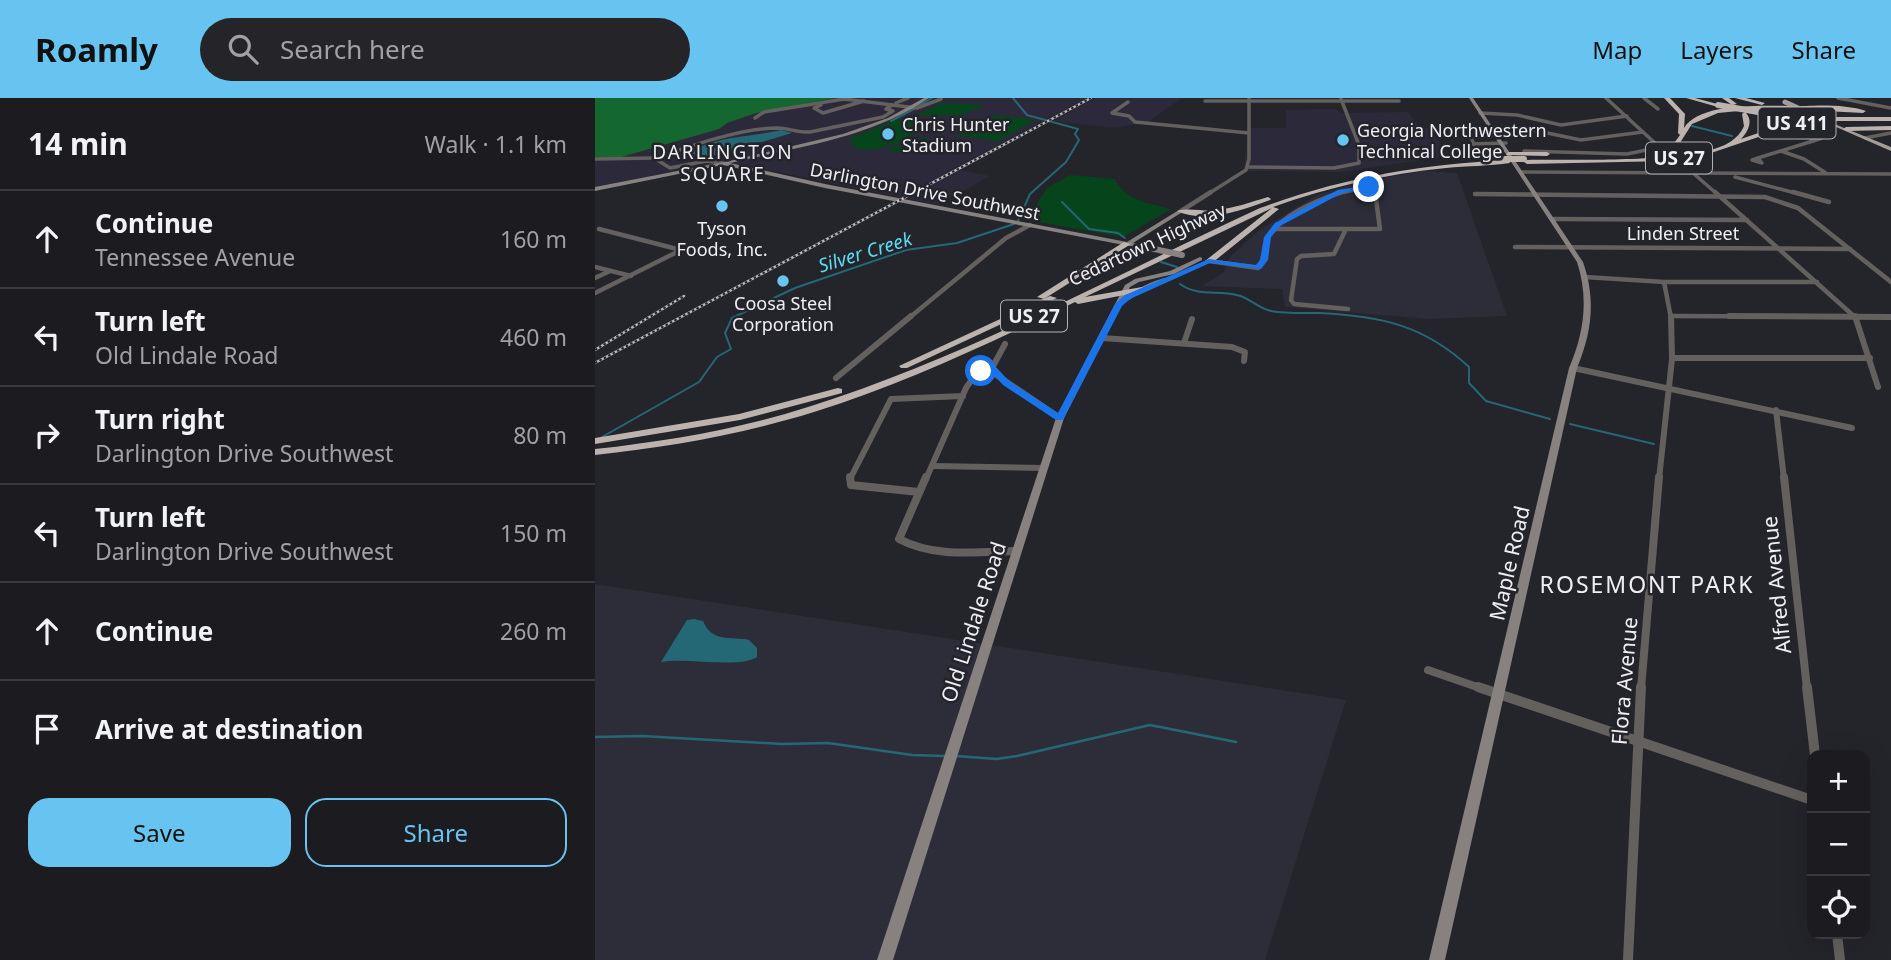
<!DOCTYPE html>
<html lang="en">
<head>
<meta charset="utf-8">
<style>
	body { margin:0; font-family:"Noto Sans",sans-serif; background:#242429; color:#f1f3f6 }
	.controls { position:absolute; right:21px; bottom:21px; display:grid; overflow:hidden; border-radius:14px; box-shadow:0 7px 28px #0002 }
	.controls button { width:63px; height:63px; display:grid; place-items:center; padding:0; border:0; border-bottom:2px solid #39393e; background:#1b1b20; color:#f1f3f6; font:35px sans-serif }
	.stop { position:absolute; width:21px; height:21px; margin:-16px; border:5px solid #1a73e8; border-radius:50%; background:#fff }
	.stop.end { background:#1a73e8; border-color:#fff; box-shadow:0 2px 7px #0008 }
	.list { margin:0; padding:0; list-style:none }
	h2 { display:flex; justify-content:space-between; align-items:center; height:91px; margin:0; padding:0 28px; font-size:30px }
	h2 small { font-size:23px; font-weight:400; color:#a0a1a5 }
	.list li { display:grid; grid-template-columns:46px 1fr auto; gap:21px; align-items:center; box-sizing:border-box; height:98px; padding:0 28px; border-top:2px solid #39393e }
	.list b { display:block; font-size:26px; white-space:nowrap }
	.list p { margin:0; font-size:23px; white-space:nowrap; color:#a0a1a5 }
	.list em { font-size:23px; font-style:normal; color:#a0a1a5 }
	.actions { display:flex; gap:14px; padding:21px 28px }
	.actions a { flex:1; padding:16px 0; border:2px solid #67c4f0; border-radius:21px; text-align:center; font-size:24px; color:#67c4f0 }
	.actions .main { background:#67c4f0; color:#111 }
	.icon { flex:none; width:38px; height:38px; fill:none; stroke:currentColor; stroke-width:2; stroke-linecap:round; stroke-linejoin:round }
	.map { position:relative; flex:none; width:1296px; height:862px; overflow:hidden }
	header { display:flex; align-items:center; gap:42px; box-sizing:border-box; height:98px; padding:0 35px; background:#67c4f0; color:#111 }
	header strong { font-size:33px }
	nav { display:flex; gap:38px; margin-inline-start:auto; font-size:24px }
	.search { width:490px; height:63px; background:#242429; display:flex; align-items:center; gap:18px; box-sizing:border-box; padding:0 24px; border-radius:38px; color:#a0a1a5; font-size:26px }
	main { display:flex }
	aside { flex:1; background:#1b1b20 }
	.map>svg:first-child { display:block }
</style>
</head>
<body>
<header>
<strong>Roamly</strong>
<div class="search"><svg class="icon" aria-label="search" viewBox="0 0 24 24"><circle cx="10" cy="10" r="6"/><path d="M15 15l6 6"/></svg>Search here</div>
<nav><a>Map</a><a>Layers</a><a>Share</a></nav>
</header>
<main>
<aside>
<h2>14 min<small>Walk · 1.1 km</small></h2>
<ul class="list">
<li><svg class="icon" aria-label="ahead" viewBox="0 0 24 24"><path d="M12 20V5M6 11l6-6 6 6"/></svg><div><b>Continue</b><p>Tennessee Avenue</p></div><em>160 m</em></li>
<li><svg class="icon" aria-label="left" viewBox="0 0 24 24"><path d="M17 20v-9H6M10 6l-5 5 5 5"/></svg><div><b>Turn left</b><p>Old Lindale Road</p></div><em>460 m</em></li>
<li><svg class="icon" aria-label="right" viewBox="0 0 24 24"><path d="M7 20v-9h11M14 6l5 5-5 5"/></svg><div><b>Turn right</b><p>Darlington Drive Southwest</p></div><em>80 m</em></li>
<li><svg class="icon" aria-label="left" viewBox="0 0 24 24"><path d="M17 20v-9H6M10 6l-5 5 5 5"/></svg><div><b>Turn left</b><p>Darlington Drive Southwest</p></div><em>150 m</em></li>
<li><svg class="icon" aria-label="ahead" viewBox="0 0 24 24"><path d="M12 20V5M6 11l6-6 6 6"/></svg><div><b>Continue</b></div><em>260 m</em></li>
<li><svg class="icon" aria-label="arrive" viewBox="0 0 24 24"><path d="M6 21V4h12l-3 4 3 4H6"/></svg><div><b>Arrive at destination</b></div></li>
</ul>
<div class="actions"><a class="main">Save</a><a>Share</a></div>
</aside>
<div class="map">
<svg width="1296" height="862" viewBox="0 0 1296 862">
	<rect width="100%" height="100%" fill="#24242b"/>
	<g fill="#2d2d3a">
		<path d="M828,73l34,2 50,143 -79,3 -143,-12 -3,-18 -80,-3 22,-14 6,-15 28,-26 59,-36 43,-13z"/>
		<path d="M0,486l751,116 -81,260h-670z"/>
	</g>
	<g fill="#2c2a3a">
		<path d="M7,0h485l-135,71 38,7 -52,29 -209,-43 -134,25v-86z"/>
		<path d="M500,0h87l-34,24 -33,6 -62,-7z"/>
		<path d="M740,11l7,4 66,-1 11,15 13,2 16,27 -106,16 -98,-1 4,-43h38v-18z"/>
	</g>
	<g fill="#06441c">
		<path d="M346,5l41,2 2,1 -23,9 -46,1z"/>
		<path d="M400,17l41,5 -38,21 -43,-6z"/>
		<path d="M300,22h26l8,4 -20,14h20l-3,6h-12l3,1 -4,6 -24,1 4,-6h9l2,-5c-17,5 -37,14 -54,4l1,-7z"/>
		<path d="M475,77l45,4c10,22 35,24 56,30l-48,28 -96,-17 20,-32z"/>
	</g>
	<path fill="#156730" d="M0,0h240l-79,15 -29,10 -8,6 -98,28h-26z"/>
	<g fill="#256875">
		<path d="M186,32l11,3 -30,9 -23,2 1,2c-19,7 -32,14 -49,7 16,-16 67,-17 90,-23z"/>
		<path d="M99,521l9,2c9,22 27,15 46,19l8,8v9c-20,12 -69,0 -96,5l26,-42z"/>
	</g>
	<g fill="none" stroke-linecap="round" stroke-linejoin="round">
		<g stroke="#256875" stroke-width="2">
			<path d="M418,0l14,17 51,14 -3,5 4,6 -13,22 -36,32 -12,27"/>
			<path d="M323,8l14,-8"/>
			<path d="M296,23l23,-12"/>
			<path d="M1097,28l40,10"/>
			<path d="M467,104l27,27 29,4 7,5"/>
			<path d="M538,152l7,4"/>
			<path d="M566,164l16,5"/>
			<path d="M585,186c18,13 37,6 57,11 13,3 22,14 34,16 16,3 33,2 49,2 60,3 104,12 149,54v16l17,18 64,18"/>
			<path d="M975,326l84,20"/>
			<path d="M7,339l97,-55 18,-25 14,-8 -6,-16 7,-15 63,-30 111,-38 51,-7 57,-19"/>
		</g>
		<g stroke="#256875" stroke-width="2.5">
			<path d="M0,639l47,-1 140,8 46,-1 84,12 32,1"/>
			<path d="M361,658l41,3 20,-3 133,-31 86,17"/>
		</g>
		<g stroke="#64605e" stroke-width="3.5">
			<path d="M1049,0l14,11"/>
			<path d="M1243,0l53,10"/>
			<path d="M610,3h194"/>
			<path d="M533,4l-16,11 17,3 6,6 114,11"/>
			<path d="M301,5l12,-5"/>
			<path d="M226,7l-7,3 9,5 41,-12"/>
			<path d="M885,15l37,2 44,10 66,-9"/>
			<path d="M160,20l9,-6 80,-13 73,9 24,-9"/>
			<path d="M895,29l38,2 53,11 62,-8"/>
			<path d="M1213,38l14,2 -9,3z"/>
			<path d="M1270,40l26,-5"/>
			<path d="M877,46l34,-1"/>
			<path d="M929,53l103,3 29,-6v-4l-50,-46"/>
			<path d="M1186,53l23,8 22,14"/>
			<path d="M883,54l-8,-16 26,-1"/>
			<path d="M1163,60l55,-17"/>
			<path d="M1163,60l4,5 -10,-3z"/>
			<path d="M0,61l59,-1"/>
			<path d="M128,65l-17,-2 -36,7 -16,-10c39,-12 82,-29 123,-30 12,0 21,5 33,4l73,-15 10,-6 -7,-2 6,-4"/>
			<path d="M652,69l87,1 25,-5v-18l-18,-46"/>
			<path d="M926,74l370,2"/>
			<path d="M1098,75l24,21"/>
			<path d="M1140,79l64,17"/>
			<path d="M613,96l38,-24 3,-11v-61"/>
			<path d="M741,96l28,-6 10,1 1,5"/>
			<path d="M880,96h13"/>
		</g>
		<g stroke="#64605e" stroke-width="4.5">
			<path d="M1120,94l141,126"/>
			<path d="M1198,94l36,10"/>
			<path d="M880,96l290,3 33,11 93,74"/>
			<path d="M586,113l30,-19"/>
			<path d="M959,121l193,1"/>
			<path d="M680,131h105l-5,-37"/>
			<path d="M750,133l-11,23 -33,2 -4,3 -6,41 3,4 54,5"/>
			<path d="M920,149l335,2"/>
			<path d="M614,163l49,7c8,-10 5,-21 11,-32 14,-22 49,-36 73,-44"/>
			<path d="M0,169l36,9"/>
			<path d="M990,179l79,5h153"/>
			<path d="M0,180l15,-7"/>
			<path d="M1069,184l7,36"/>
			<path d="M0,195l86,-43 -82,-21"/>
			<path d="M1077,218l219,1"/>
			<path d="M314,220l97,-80 24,-13"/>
		</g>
		<g stroke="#64605e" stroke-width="6">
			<path d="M1134,218l162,1"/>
			<path d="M1260,218l23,71"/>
			<path d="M507,240l130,9 13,5 -1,9"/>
			<path d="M589,245l8,-24"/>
			<path d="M410,246l-13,24 3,6 65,44"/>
			<path d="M1079,260h196"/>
			<path d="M978,270l279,60"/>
			<path d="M241,280l75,-62"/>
			<path d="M1181,312l8,69"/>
			<path d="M338,368l110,2"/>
			<path d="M255,381l41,-80 72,-3"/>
			<path d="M331,381l40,-91 9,-13 17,-7"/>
			<path d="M1064,381l13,-120 -1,-43"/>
		</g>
		<g stroke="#64605e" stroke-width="8">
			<path d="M255,379l1,8 68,7"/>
			<path d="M331,379l-27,62c35,19 79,13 117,12"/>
			<path d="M1189,379l23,212"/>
			<path d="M833,572l55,19"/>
			<path d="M1046,591l18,-212"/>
		</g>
		<g stroke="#64605e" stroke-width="10">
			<path d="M883,589l334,113"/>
			<path d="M1212,589l8,68"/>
			<path d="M1242,836l3,26"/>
			<path d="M1033,862l13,-273"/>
		</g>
		<g fill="#87827f" fill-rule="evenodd">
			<path d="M329,0h5c-58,40 -132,49 -199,65l95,21 302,58 52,-32 5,1 -51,32 14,3v2l-2,1 -320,-61 -102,-23 -128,26v-4l134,-26 114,-27 45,-16z"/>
			<path d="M874,0h4l110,164c13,37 9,70 -6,106l-132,592h-16l140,-592c15,-35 20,-69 8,-106z"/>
			<path d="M605,159l2,1v2l-28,14 -35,8 -9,5 -5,10c11,-7 36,-22 49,-19l-30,12 -24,16 -56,112 -171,542h-16l179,-542 69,-133 10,-6 35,-8z"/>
		</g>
		<path fill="#a39c97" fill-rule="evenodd" d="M1232,23l64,26v4l-64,-28z"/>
		<g fill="#bcb3ae" fill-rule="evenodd">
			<path d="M1069,0h6l15,16 -1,14c18,-29 92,-21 122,-22 17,-1 43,-1 60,5l-3,2 -93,-5 -52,5 -26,11 -16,25 -21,8 -2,-3 19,-8 8,-11 -2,-2 1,-19z"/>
			<path d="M1091,0h9l26,7 -3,2z"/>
			<path d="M1127,0h7l8,6 -5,1z"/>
			<path d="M1140,0h11l19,5 -3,2z"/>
			<path d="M1150,14c9,8 3,20 -4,27l49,-17 40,-5h61v4h-61l-39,5 -80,27 -43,8 -141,3 -3,-2 3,-2c44,-1 171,4 203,-18 6,-4 11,-9 14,-16l-2,-12z"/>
			<path d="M1296,28v4l-45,1 -3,-2 3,-2z"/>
			<path d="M913,54h39l3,2 -3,2 -41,-1z"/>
			<path d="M913,62l2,3c-21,3 -43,3 -64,5 -60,6 -117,19 -173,39l6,2 -67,54 -7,-2 67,-53 -187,89 57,-10 4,2 -1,2 -67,13 -3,-2c-85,41 -171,82 -261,110 -71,22 -145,35 -219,43v-6c72,-8 144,-20 213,-42 157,-49 303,-130 452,-199 81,-30 162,-44 248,-48z"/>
			<path d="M673,99l3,2 -1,1c-27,10 -65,24 -93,11 11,-4 28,1 40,-1 18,-2 34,-8 51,-13z"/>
			<path d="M529,144l7,2 -87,55 -7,-2z"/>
			<path d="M455,198l7,2 -150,70h-6l-2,-2z"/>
			<path d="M243,290l4,1v4l-102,27 -145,24v-6l144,-24z"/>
		</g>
		<g stroke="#b9b9be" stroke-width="2.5">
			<g id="rail">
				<path d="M0,252l89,-54"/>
				<path d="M0,265l496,-265"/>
			</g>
		</g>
		<use href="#rail" stroke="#24242b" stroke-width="2" stroke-dasharray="2.5" stroke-linecap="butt"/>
		<path stroke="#87827f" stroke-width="6" d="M550,149l37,8"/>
		<path stroke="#a39c97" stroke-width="5" d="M1190,4l44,20"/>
		<g stroke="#bcb3ae" stroke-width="6">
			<path d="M1123,7l40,7"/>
			<path d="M910,61h19"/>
		</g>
	</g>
	<path fill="#1a73e8" d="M774,87l2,3 -29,5 -62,33 -9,11 -3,23 -7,9 -51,-6 -80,36 -8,7 -59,114h-7l-53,-35 -13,-14 -9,2 -4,-2 18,-5 14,15 49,32 57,-109 10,-9 84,-36 47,6 4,-5 4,-23 11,-14 63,-33z"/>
	<g fill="#67c4f0" stroke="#24242b" stroke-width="2.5">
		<circle cx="293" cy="36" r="7"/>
		<circle cx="748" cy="42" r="7"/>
		<circle cx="127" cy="108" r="7"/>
		<circle cx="188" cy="183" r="7"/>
	</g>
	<g text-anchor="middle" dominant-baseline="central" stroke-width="5" stroke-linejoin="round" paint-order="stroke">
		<g font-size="18" fill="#efeff3" stroke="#24242b" text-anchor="start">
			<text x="307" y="26">Chris Hunter<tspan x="307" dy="21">Stadium</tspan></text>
			<text x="762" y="32">Georgia Northwestern<tspan x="762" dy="21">Technical College</tspan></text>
			<text x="127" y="130" text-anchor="middle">Tyson<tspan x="127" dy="21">Foods, Inc.</tspan></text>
			<text x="188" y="205" text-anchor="middle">Coosa Steel<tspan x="188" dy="21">Corporation</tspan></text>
		</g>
		<g font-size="18" fill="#efeff3" stroke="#24242b">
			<text transform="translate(330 93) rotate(11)">Darlington Drive Southwest</text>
			<text x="1088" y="135">Linden Street</text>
			<text transform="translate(552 146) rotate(-25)">Cedartown Highway</text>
		</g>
		<g fill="#24242b" stroke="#b2b2b7" stroke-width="2">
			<rect x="1163.5" y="9.5" width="77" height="31" rx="5"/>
			<rect x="1051" y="44.5" width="66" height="31" rx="5"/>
			<rect x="406" y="202.5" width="66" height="31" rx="5"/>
		</g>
		<g font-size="19" font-weight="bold" fill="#efeff3">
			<text x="1202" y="25">US 411</text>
			<text x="1084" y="60">US 27</text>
			<text x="439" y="218">US 27</text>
		</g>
		<g font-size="19" letter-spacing="2" fill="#efeff3" stroke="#24242b">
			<text x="128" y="54">DARLINGTON<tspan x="128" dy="22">SQUARE</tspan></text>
		</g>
		<g font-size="19" font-style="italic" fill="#5cdbf5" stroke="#24242b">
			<text transform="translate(270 154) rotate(-17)">Silver Creek</text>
		</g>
		<g font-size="21" fill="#efeff3" stroke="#24242b">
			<text transform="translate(914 465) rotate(-77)">Maple Road</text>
			<text transform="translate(1181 487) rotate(-96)">Alfred Avenue</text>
			<text transform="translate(378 524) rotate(-72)">Old Lindale Road</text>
			<text transform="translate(1029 583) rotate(-85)">Flora Avenue</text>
		</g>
		<g font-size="23" letter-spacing="2" fill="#efeff3" stroke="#24242b">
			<text x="1052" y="486">ROSEMONT PARK</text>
		</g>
	</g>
</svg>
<div class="controls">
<button>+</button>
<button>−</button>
<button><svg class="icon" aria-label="locate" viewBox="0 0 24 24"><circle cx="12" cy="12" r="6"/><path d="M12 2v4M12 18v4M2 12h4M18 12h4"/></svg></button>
</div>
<div class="stop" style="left:386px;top:273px"></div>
<div class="stop end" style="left:774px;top:89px"></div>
</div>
</main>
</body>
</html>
